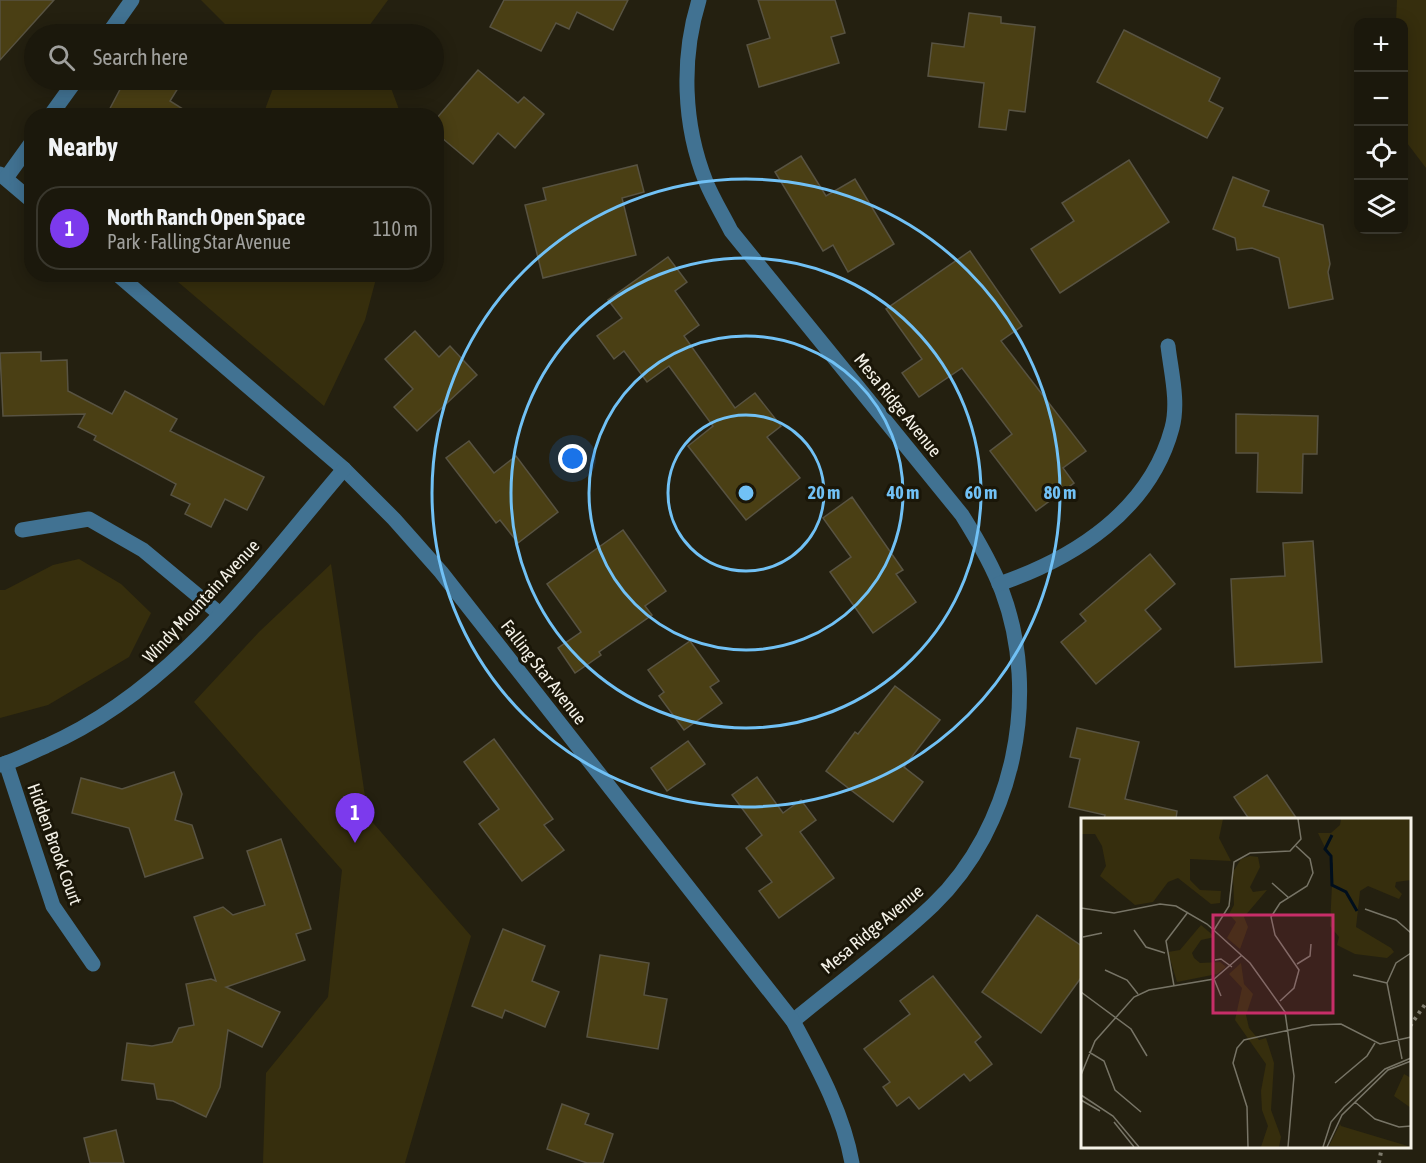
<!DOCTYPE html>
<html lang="en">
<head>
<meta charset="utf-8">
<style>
	body { margin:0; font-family:"Asap Condensed",sans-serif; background:#242115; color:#f1f3f6 }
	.controls { position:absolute; right:18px; top:18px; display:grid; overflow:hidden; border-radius:12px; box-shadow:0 3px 15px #0003 }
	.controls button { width:54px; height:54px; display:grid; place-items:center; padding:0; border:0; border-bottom:2px solid #39372d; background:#1b180c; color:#f1f3f6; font:30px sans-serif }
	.you { position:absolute; left:573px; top:459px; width:21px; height:21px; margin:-15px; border:4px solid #fff; border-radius:50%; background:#1a73e8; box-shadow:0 0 0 9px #1a73e833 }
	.badge { display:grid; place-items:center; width:39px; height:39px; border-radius:50%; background:#7c3aed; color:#fff; font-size:20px; font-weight:700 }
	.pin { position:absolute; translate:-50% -50px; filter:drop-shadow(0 2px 3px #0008) }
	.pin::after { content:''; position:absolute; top:32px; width:21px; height:18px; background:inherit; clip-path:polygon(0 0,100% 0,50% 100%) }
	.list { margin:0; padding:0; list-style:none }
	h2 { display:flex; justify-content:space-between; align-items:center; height:78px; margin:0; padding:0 24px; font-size:26px }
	h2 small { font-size:20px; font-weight:400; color:#a0a09d }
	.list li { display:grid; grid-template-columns:39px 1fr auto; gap:18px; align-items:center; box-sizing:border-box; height:84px; margin:0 12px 12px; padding:0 12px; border:2px solid #39372d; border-radius:24px }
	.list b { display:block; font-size:22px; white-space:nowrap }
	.list p { margin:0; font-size:20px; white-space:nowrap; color:#a0a09d }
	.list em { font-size:20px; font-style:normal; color:#a0a09d }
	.icon { flex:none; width:33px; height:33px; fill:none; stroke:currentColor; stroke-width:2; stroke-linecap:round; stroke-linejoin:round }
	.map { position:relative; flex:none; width:1426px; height:1163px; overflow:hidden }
	.search { position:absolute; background:#1b180c; box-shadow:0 3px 15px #0003; left:24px; top:24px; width:420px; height:66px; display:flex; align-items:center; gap:15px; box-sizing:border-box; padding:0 21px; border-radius:33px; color:#a0a09d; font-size:22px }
	.panel { position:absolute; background:#1b180c; box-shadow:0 3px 15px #0003; left:24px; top:108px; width:420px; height:174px; border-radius:24px }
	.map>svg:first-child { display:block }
</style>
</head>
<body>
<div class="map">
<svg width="1426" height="1163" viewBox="0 0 1426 1163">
	<rect width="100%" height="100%" fill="#242010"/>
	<g fill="#362e0d">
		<path d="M201,0h187l-19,26 3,8h-137z"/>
		<path d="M1397,0h29v168l-22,-29v-117h-8z"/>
		<path d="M276,80h112l13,35h-138z"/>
		<path d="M172,275v-1l205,1 -12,45 -41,86 -153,-130z"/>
		<path d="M79,559l42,25 30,29 -22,44 -81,48 -48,13v-128h5l48,-25z"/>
		<path d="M331,564l37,253 103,119 -66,227h-142l3,-90 62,-76 14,-127 -148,-168 65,-70z"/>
	</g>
	<g fill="#4a3f14" stroke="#585342" stroke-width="1.5">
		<path d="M0,0h54l-54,60z"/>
		<path d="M504,0h124l-15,30 -36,-18 -8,17 -13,-6 -15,28 -51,-24z"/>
		<path d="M758,0h77l10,33 -14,4 8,26 -80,24 -12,-42 23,-7z"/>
		<path d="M969,13l32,4v6l34,4 -10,85 -16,-2 -3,20 -27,-3 5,-44 -56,-7 4,-33 32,4z"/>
		<path d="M1124,30l96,48 -11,23 14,7 -16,30 -110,-56z"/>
		<path d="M478,70l40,33 6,-6 20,17 -29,34 -17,-15 -25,31 -37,-31v-14z"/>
		<path d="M125,80h58l-13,21 24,15h-88z"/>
		<path d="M801,156l25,40 29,-17 39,65 -46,28 -15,-27 -10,6 -48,-79z"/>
		<path d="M1129,160l40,62 -109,71 -29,-44 43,-28 -12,-18z"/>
		<path d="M637,165l7,27 -22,6 14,57 -93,23 -18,-73 21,-5 -3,-12z"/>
		<path d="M1233,177l36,14 -6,15 60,19 7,39 -2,8 5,27 -44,9 -10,-50 -27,-10 -15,2 -2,-12 -22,-9z"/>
		<path d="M970,251l52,75 -21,15 85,110 -23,17 11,15 -38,28 -46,-60 22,-17 -50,-66 -43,29 -17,-24 20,-14 -36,-50z"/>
		<path d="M668,257l19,25 -12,9 24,34 -15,11 51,72 20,-15 26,33 -14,11 33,41 -54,42 -58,-74 25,-20 -44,-60 -22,16 -23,-31 -10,8 -17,-23 25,-18 -14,-18z"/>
		<path d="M415,331l24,26 11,-11 27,29 -60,56 -23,-24 19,-18 -28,-30z"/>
		<path d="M41,352v9l26,-1 1,31 44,23 13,-23 52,28 -7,12 94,46 -17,33 -22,-11 -14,28 -26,-13 5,-10 -19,-9 5,-11 -82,-44 2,-4 -18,-9 7,-13 -82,2 -3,-63z"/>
		<path d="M1236,414l82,2 -1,38h-14l-1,39 -45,-1 1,-39h-22z"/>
		<path d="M469,441l25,32 22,-17 42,56 -40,31 -18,-23 -4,3 -50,-65z"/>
		<path d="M852,497l51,73 -7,4 20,28 -43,31 -43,-61 21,-15 -28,-39z"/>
		<path d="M623,530l43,61 -21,15 7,9 -53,37 2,3 -26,18 -17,-25 23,-16 -34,-48z"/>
		<path d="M1313,541l9,121 -87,5 -4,-88 54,-3 -2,-33z"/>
		<path d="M1150,554l25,30 -30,26 16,19 -65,55 -35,-42 25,-21 -6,-7z"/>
		<path d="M690,641l29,40 -9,6 12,16 -38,27 -25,-34 5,-4 -16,-22z"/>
		<path d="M895,686l45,34 -36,47 19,15 -30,40 -67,-51 29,-39 3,2z"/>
		<path d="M1077,728l62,14 -14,57 52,12 -1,8h-72l1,-4 -36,-8 11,-48 -10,-2z"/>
		<path d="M494,739l59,80 -9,6 20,25 -42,31 -43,-57 20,-15 -35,-47z"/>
		<path d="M688,741l17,23 -38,27 -16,-23z"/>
		<path d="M174,772l8,22 -7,26 17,5 11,33 -58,19 -16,-49 -57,-15 9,-35 41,11z"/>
		<path d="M1267,775l30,44h-48l-15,-22z"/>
		<path d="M757,777l26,36 18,-13 15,20 -16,12 34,46 -55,40 -20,-27 13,-9 -26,-34 16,-13 -30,-40z"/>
		<path d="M281,839l30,90 -15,5 9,26 -79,27 54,25 -18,35 -34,-17 -8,57 -14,30 -33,-16 -16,-2 -3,-15 -32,-4 5,-37 25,3 20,-4 7,-14 15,-3 -8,-41 25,-5 5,2 -22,-64 29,-10 10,8 32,-10 -18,-54z"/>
		<path d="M1037,915l46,32v28l-42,58 -59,-41z"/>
		<path d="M503,929l42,17 -13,35 27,11 -14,35 -40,-17 -3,8 -30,-12z"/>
		<path d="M600,955l49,8 -5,32 23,4 -9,50 -71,-12z"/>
		<path d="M933,976l48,61 -6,5 17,22 -22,17 -6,-7 -45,35 -10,-12 -12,9 -14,-19 7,-5 -26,-33 46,-35 -10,-13z"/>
		<path d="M562,1104l27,10 -4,10 28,10 -10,29h-16l-40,-14z"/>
		<path d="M116,1130l8,33h-34l-6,-25z"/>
	</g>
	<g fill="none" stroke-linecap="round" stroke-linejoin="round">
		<g stroke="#7e7b6d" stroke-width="4" stroke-dasharray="3 4.5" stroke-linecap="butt">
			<path d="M1410,1026l16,-23"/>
			<path d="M1379,1163l3,-17"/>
		</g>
		<g stroke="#417292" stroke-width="15">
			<path d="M699,0c-18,58 -16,125 7,182 7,17 17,33 25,49l231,284c15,24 30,49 40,76 39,104 12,236 -69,314 -43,41 -94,78 -140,116"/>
			<path d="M108,34l24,-34"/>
			<path d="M50,116l26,-36"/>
			<path d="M0,174l32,27"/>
			<path d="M6,178l26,-36"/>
			<path d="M117,274l227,195 50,50 47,53 352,449c24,45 50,91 59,142"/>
			<path d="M22,530l67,-11 54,31 77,64"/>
			<path d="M999,584c76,-26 151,-74 173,-156 7,-26 -1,-56 -4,-82"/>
			<path d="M6,763l47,143 40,58"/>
			<path d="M0,765c16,-4 31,-13 46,-19 128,-56 210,-174 298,-277"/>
		</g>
	</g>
	<g fill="none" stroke="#71c1f5" stroke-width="3">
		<circle cx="746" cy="493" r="78"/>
		<circle cx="746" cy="493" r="157"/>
		<circle cx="746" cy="493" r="235"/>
		<circle cx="746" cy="493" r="314"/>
	</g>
	<g text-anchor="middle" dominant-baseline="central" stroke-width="6" stroke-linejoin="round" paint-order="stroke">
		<g font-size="18" fill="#f4f1e7" stroke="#1a1608">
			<text transform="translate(898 405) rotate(51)">Mesa Ridge Avenue</text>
			<text transform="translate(201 601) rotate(-47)">Windy Mountain Avenue</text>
			<text transform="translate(544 672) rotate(52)">Falling Star Avenue</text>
			<text transform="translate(55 844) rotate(70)">Hidden Brook Court</text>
			<text transform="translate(872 929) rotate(-40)">Mesa Ridge Avenue</text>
		</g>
	</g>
	<g transform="translate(1081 818)">
		<rect width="330" height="330" fill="#242010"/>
		<path d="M0,1h142l-4,19 12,23 -41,-2v21l10,10 21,1 -1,12 -9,1 -33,-26 -10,4 -15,20 -18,3 -35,-29 6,-10 -4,-20 -7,-12h-14zM260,1h70v61l-15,2 -1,5 7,7 -3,5 -31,-13 -8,5 -4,36 35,21 3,4 -7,6 -32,-4 -18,-9 2,-8 -9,-11 3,-62 -15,-31h13l9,-8zM169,38l8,1 2,10 -10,20 3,5 14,-2 -23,27 4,10 -8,22 -13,-11 9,-16 -7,-8 5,-9 -1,-33 8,-13zM120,107l14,12 -14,3 -9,13 2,5 6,5 20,-1 6,5 -9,7 -40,8 -9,-30 12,-2zM160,145l3,21 9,10 -7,21 3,13 10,12 7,-2 8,25 -3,47 10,27 -2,10h-18l7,-21 -6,-16 -1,-19 5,-27 -31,-44 7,-32 -13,-14zM323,256l7,4v30l-17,-12zM259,306l1,2 70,21 -82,-1z" fill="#362e0d"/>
		<path fill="none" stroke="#000e1c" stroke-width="3" d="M251,17l-7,14 6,7 1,29 14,7 11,19"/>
		<path fill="none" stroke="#777466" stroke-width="1.5" d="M191,65l17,15M0,90l33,5 46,-9 16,2 31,18 43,39 35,49 9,64 -6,71M284,91l31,11 15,13M0,107v21M53,112l12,17 19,6M133,112l15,-24 5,-44 16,-9 40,-2 11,-12 -3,-20M2,119l19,-4M134,142l6,-1 11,8M216,146l13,-8 1,-12M24,152l22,10 11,14M272,157l34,8M133,161l7,17M93,168l-8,-45 22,-29M0,174l50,37 16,27M199,183l14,-13 5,-18 -24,-35 -4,-18 9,-14 27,-17 6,-13 -3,-14 -14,-13M8,234l15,9 11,29 26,22M321,241l-15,-76 9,-20 15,-10M0,257l14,-34 39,-44 15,-7 65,-11 28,-24M254,265l32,-27 8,-13M0,277l32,21 26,31M0,282l19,11M274,284l20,17 24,8 12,-1M33,304l20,25M167,329l-1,-40 -14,-44 4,-15 7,-8 68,-15 29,-1 39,20 31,-7M242,329l8,-25 13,-15 41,-38 26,-11M246,329l15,-32 46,-45 23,-9"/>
		<path fill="#c72e69" fill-opacity="0.15" stroke="#c72e69" stroke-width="3" d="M132,97h120v98h-120z"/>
		<rect width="330" height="330" fill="none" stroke="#f4f1e7" stroke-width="3"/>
	</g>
	<circle cx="746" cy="493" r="9" fill="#71c1f5" stroke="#1a1608" stroke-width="3"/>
	<g font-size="18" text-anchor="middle" font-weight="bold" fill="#71c1f5" stroke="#1a1608" stroke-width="6" stroke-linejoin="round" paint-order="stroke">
		<text x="824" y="499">20 m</text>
		<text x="903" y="499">40 m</text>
		<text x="981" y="499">60 m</text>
		<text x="1060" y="499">80 m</text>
	</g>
</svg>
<div class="controls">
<button>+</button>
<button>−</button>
<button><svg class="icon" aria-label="locate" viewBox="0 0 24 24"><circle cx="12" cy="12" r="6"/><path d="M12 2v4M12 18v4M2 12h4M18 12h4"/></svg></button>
<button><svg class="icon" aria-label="layers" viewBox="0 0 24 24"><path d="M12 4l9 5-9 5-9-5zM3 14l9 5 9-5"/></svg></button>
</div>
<div class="you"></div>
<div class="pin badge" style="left:355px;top:843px">1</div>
<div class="search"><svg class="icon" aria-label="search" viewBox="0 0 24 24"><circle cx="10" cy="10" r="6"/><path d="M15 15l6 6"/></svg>Search here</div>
<section class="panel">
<h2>Nearby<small></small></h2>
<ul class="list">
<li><span class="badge">1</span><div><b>North Ranch Open Space</b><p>Park · Falling Star Avenue</p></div><em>110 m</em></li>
</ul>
</section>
</div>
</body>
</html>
